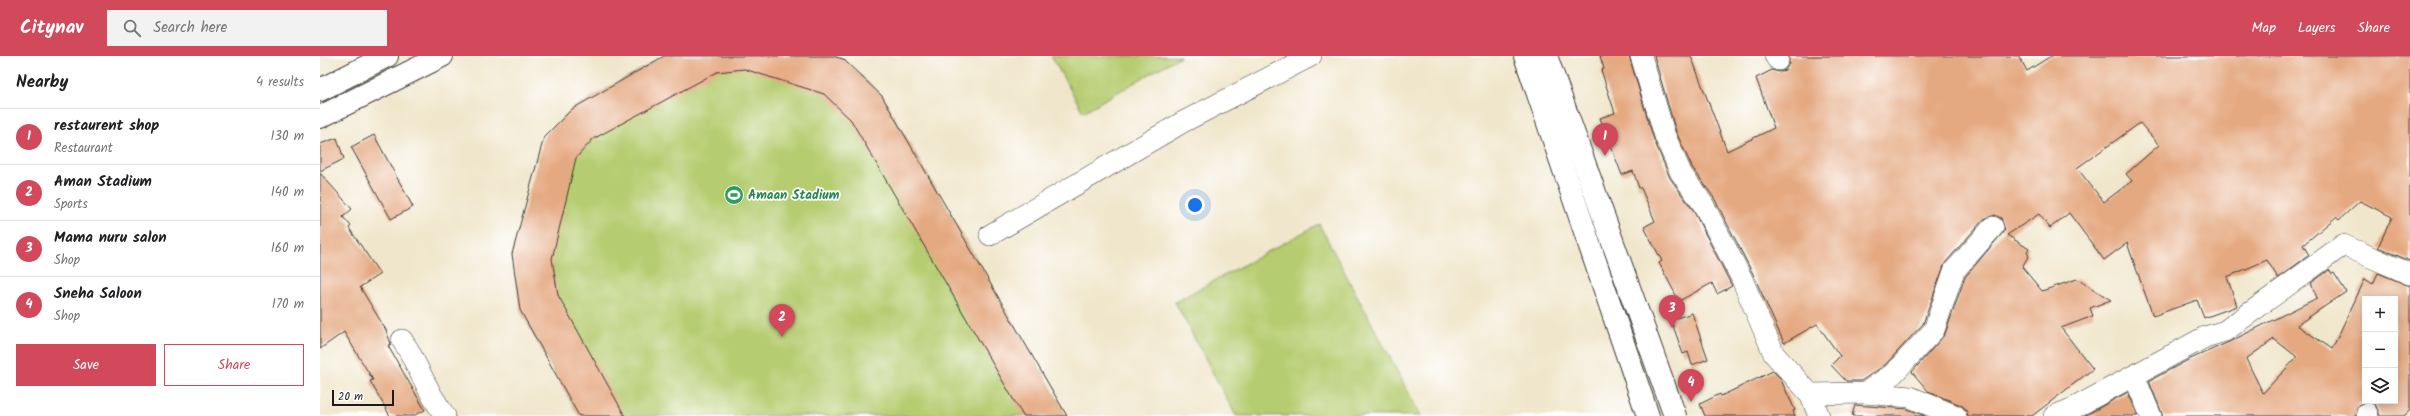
<!DOCTYPE html>
<html lang="en">
<head>
<meta charset="utf-8">
<style>
	body { margin:0; font-family:Kalam,sans-serif; background:#f2f2f2; color:#202124 }
	.controls { position:absolute; right:12px; bottom:12px; display:grid; overflow:hidden; border-radius:0px; box-shadow:0 2px 10px #0003 }
	.controls button { width:36px; height:36px; display:grid; place-items:center; padding:0; border:0; border-bottom:1px solid #e0e0e0; background:#fff; color:#202124; font:20px sans-serif }
	.scale { position:absolute; left:12px; bottom:10px; width:62px; box-sizing:border-box; padding-left:4px; border:2px solid #1c1c1c; border-top:0; font-size:11px; line-height:14px; white-space:nowrap; color:#1c1c1c; -webkit-text-stroke:3px #fff; paint-order:stroke }
	.you { position:absolute; left:875px; top:149px; width:14px; height:14px; margin:-10px; border:3px solid #fff; border-radius:50%; background:#1a73e8; box-shadow:0 0 0 6px #1a73e833 }
	.badge { display:grid; place-items:center; width:26px; height:26px; border-radius:50%; background:#d1495b; color:#fff; font-size:13px; font-weight:700 }
	.pin { position:absolute; translate:-50% -33px; filter:drop-shadow(0 1px 2px #0008) }
	.pin::after { content:''; position:absolute; top:21px; width:14px; height:12px; background:inherit; clip-path:polygon(0 0,100% 0,50% 100%) }
	.list { margin:0; padding:0; list-style:none }
	h2 { display:flex; justify-content:space-between; align-items:center; height:52px; margin:0; padding:0 16px; font-size:17px }
	h2 small { font-size:13px; font-weight:400; color:#757577 }
	.list li { display:grid; grid-template-columns:26px 1fr auto; gap:12px; align-items:center; box-sizing:border-box; height:56px; padding:0 16px; border-top:1px solid #e0e0e0 }
	.list b { display:block; font-size:15px; white-space:nowrap }
	.list p { margin:0; font-size:13px; white-space:nowrap; color:#757577 }
	.list em { font-size:13px; font-style:normal; color:#757577 }
	.actions { display:flex; gap:8px; padding:12px 16px }
	.actions a { flex:1; padding:9px 0; border:1px solid #d1495b; border-radius:0px; text-align:center; font-size:14px; color:#d1495b }
	.actions .main { background:#d1495b; color:#fff }
	.icon { flex:none; width:22px; height:22px; fill:none; stroke:currentColor; stroke-width:2; stroke-linecap:round; stroke-linejoin:round }
	.map { position:relative; flex:none; width:2090px; height:360px; overflow:hidden }
	header { display:flex; align-items:center; gap:24px; box-sizing:border-box; height:56px; padding:0 20px; background:#d1495b; color:#fff }
	header strong { font-size:19px }
	nav { display:flex; gap:22px; margin-inline-start:auto; font-size:14px }
	.search { width:280px; height:36px; background:#f2f2f2; display:flex; align-items:center; gap:10px; box-sizing:border-box; padding:0 14px; border-radius:0px; color:#757577; font-size:15px }
	main { display:flex }
	aside { flex:1; background:#fff }
	.map>svg:first-child { display:block }
</style>
</head>
<body>
<header>
<strong>Citynav</strong>
<div class="search"><svg class="icon" aria-label="search" viewBox="0 0 24 24"><circle cx="10" cy="10" r="6"/><path d="M15 15l6 6"/></svg>Search here</div>
<nav><a>Map</a><a>Layers</a><a>Share</a></nav>
</header>
<main>
<aside>
<h2>Nearby<small>4 results</small></h2>
<ul class="list">
<li><span class="badge">1</span><div><b>restaurent shop</b><p>Restaurant</p></div><em>130 m</em></li>
<li><span class="badge">2</span><div><b>Aman Stadium</b><p>Sports</p></div><em>140 m</em></li>
<li><span class="badge">3</span><div><b>Mama nuru salon</b><p>Shop</p></div><em>160 m</em></li>
<li><span class="badge">4</span><div><b>Sneha Saloon</b><p>Shop</p></div><em>170 m</em></li>
</ul>
<div class="actions"><a class="main">Save</a><a>Share</a></div>
</aside>
<div class="map">
<svg width="2090" height="360" viewBox="0 0 2090 360">
	<rect width="100%" height="100%" fill="#fff"/>
	<filter id="ink" filterUnits="userSpaceOnUse"><feTurbulence type="fractalNoise" baseFrequency=".025" numOctaves="2"/><feDisplacementMap in="SourceGraphic" scale="8" xChannelSelector="R" yChannelSelector="G"/><feConvolveMatrix kernelMatrix="1 2 1 2 8 2 1 2 1" color-interpolation-filters="sRGB"/></filter>
	<filter id="wash" filterUnits="userSpaceOnUse"><feTurbulence type="fractalNoise" baseFrequency=".012" numOctaves="4" result="noise"/><feDisplacementMap in="SourceGraphic" scale="16" xChannelSelector="R" yChannelSelector="G"/><feGaussianBlur stdDeviation="0.9" result="paint"/><feColorMatrix in="noise" values="0 0 0 0 0 0 0 0 0 0 0 0 0 0 0 0 0 1.4 0 .05"/><feComposite in="paint" operator="in"/></filter>
	<g filter="url(#wash)">
		<rect width="100%" height="100%" fill="#f0e6cb"/>
		<g fill="#b6cc70" stroke="#697446">
			<path d="M344,0h169l10,3 39,37 181,313 1,7h-485l-59,-106 24,-173 28,-28z"/>
			<path d="M731,0h130l-98,56z"/>
			<path d="M999,168l102,192h-185l-61,-114z"/>
		</g>
		<g id="blocks">
			<g fill="#e5a981" fill-rule="evenodd">
				<path d="M344,0h169l10,3 39,37 185,320h-44l-172,-296 -27,-26 -80,-25 -27,3 -124,67 -17,19 -24,101 6,36 67,121h-46l-59,-106 -8,-56 32,-117 28,-28z"/>
				<path d="M1280,0h29l25,84 16,38 23,32 39,76 -15,8 -5,-11 -33,18 -20,-38 3,-2 -18,-34 11,-6 -14,-33h-2l-6,-17 -11,4 -22,-57 15,-5 -14,-43 3,-1z"/>
				<path d="M1334,0h37l36,95 47,-23 -18,-50 16,-8 7,2 6,-2 4,-6v-8h230l8,15 24,-15h359v205l-32,-14 14,-30 -32,-16 -21,19 -3,-3 -33,28 6,10 -31,23 -11,-18 -40,17 10,29 -33,12 -7,-18 -44,16 -26,-73 -23,17 -35,-47 -19,15 -11,-14 -32,21 22,14 -2,4 2,2 -7,12 20,24 35,-12 34,21 -21,8 3,8 -32,12 32,41 -61,47h-64l-2,-7 -5,-4 -32,-13 -17,-20 33,-38 20,-57 40,-47 -4,-12 -6,-3 -11,4 -39,44 -22,61 -38,41 -24,16h-15l-15,-16 9,-9 -23,-32 -33,19 -32,-71 -38,-74 -22,-31 -16,-35zM1820,67l19,22 -33,29 6,7 -28,21 -27,-34z"/>
				<path d="M54,79l39,72 -22,12 -40,-72z"/>
				<path d="M17,82l7,21 -24,12v-27z"/>
				<path d="M0,117l32,36 -9,8 8,9 -2,2 31,46 -20,13 26,43 5,14 -3,2 37,64 -12,6h-23l-20,-35 3,-1 -29,-48 -24,17z"/>
				<path d="M2009,214l3,4 2,-1 12,19 -49,33 35,24 33,-70 8,5 5,-11 32,13v124l-6,6h-24l-5,-12 -6,-3 -11,4 -2,11h-193l-14,-35 39,-21 41,-18 88,-44 -6,-15zM2045,243h30v102h-30zM1954,283l23,18 -34,36 -17,-34z"/>
				<path d="M1372,257l16,46 -16,6 -4,-13 -5,2 -12,-34z"/>
				<path d="M1453,315l7,7 15,32 -2,1 2,5h-90l-5,-12 20,-10 1,2z"/>
				<path d="M1808,336l10,24h-54z"/>
				<path d="M1535,349l52,4 18,7h-73z"/>
			</g>
		</g>
	</g>
	<g filter="url(#ink)">
		<use href="#blocks" fill-opacity="0" stroke="#3c3a36" stroke-width="1"/>
		<g fill="none" stroke-linecap="round" stroke-linejoin="round">
			<g stroke="#3c3a36" stroke-width="22">
				<g id="minor">
					<path d="M1321,0l24,80 16,37 22,31 38,73 33,77 36,40 9,22"/>
					<path d="M1455,0l3,4"/>
					<path d="M670,179l193,-113 128,-66"/>
					<path d="M82,284l7,11 23,45 13,20"/>
					<path d="M1814,320l17,40"/>
					<path d="M1545,337l45,4 46,19"/>
					<path d="M1490,338l55,-1 28,-19 41,-44 20,-59 39,-44"/>
					<path d="M2047,357l1,3"/>
					<path d="M1734,360l20,-8 131,-71 20,-6 118,-86 67,29"/>
				</g>
			</g>
			<g stroke="#3c3a36" stroke-width="24">
				<g id="major">
					<path d="M1205,0l123,360"/>
					<path d="M1226,0l129,360"/>
					<path d="M0,34l67,-34"/>
					<path d="M0,61l122,-61"/>
				</g>
			</g>
			<use href="#minor" stroke="#fff" stroke-width="21"/>
			<use href="#major" stroke="#fff" stroke-width="22"/>
		</g>
	</g>
	<defs>
		<g id="stadium-disc" transform="scale(1)"><circle r="9.5" fill="#2e9e5b" stroke="#fff"/><path d="M0-5a6.5 5 0 1 0 0 10a6.5 5 0 1 0 0-10ZM-3.5-1.8h7v3.6h-7Z" fill="#fff"/></g>
	</defs>
	<g fill-rule="evenodd">
		<use href="#stadium-disc" x="414" y="139"/>
	</g>
	<g text-anchor="middle" dominant-baseline="central" stroke-width="3.5" stroke-linejoin="round" paint-order="stroke">
		<g font-size="13" font-weight="bold" fill="#27864d" stroke="#fff" text-anchor="start">
			<text x="428" y="139">Amaan Stadium</text>
		</g>
	</g>
</svg>
<div class="controls">
<button>+</button>
<button>−</button>
<button><svg class="icon" aria-label="layers" viewBox="0 0 24 24"><path d="M12 4l9 5-9 5-9-5zM3 14l9 5 9-5"/></svg></button>
</div>
<div class="scale">20 m</div>
<div class="you"></div>
<div class="pin badge" style="left:1285px;top:100px">1</div>
<div class="pin badge" style="left:462px;top:281px">2</div>
<div class="pin badge" style="left:1352px;top:272px">3</div>
<div class="pin badge" style="left:1371px;top:346px">4</div>
</div>
</main>
</body>
</html>
